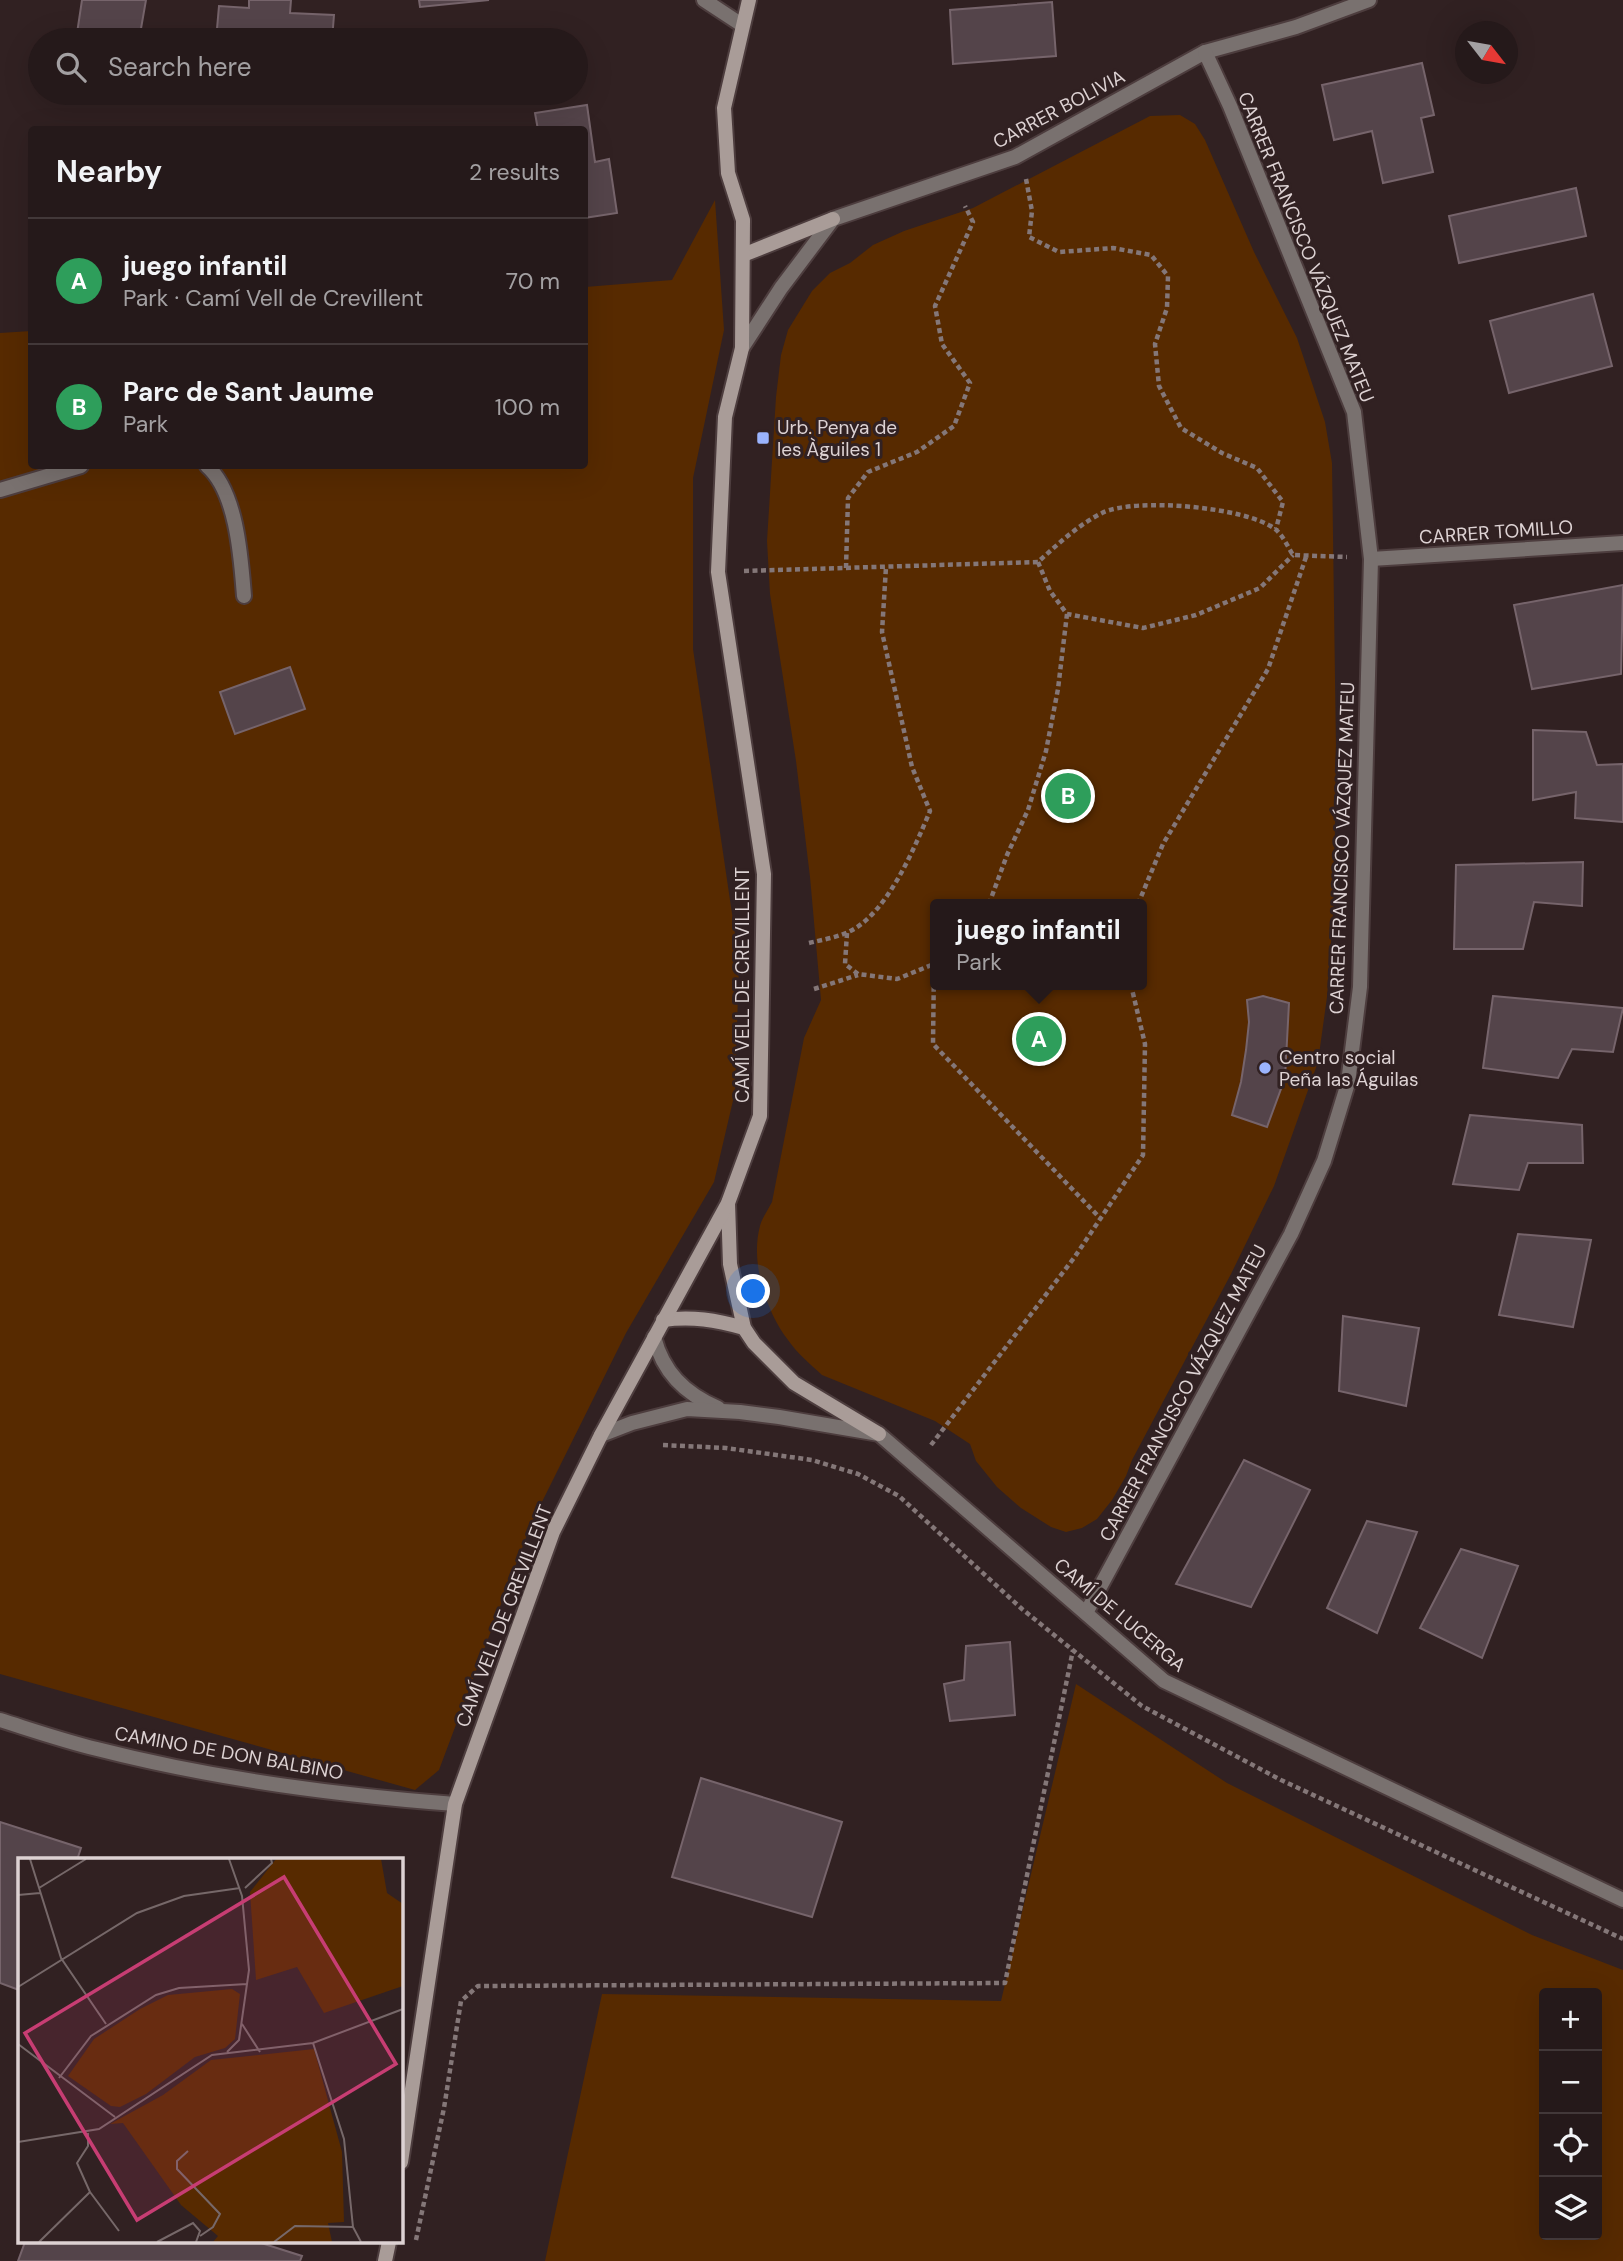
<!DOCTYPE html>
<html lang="en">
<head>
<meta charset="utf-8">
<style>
	body { margin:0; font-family:"DM Sans",sans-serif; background:#312627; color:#f1f3f6 }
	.controls { position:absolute; right:21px; bottom:21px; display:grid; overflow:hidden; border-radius:7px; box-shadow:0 7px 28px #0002 }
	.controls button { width:63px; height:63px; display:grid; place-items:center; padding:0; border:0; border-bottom:2px solid #423839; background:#25191a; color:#f1f3f6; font:35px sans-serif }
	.compass { position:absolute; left:1455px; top:21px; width:63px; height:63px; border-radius:50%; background:#25191a; box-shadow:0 7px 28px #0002; rotate:121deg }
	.you { position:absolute; left:754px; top:1292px; width:24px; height:24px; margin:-18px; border:5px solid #fff; border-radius:50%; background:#1a73e8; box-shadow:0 0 0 10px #1a73e833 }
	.badge { display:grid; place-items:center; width:46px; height:46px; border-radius:50%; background:#db2777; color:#fff; font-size:23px; font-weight:700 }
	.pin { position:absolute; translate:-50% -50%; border:4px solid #fff; box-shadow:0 2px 7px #0006 }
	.popup { position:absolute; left:930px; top:899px; width:217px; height:91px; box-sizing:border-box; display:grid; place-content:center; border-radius:7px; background:#25191a; filter:drop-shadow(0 2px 5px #0005); font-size:23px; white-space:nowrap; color:#a3a0a2 }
	.popup b { font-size:26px; color:#f1f3f6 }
	.popup::after { content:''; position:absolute; left:50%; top:100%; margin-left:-14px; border:14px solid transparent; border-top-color:#25191a }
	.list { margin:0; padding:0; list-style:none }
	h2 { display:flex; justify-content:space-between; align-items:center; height:91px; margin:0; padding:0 28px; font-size:30px }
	h2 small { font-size:23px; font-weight:400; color:#a3a0a2 }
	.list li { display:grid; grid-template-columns:46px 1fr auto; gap:21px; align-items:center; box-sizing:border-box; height:126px; padding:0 28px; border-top:2px solid #423839 }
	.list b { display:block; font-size:26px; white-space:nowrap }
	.list p { margin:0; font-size:23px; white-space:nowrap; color:#a3a0a2 }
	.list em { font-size:23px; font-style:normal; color:#a3a0a2 }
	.icon { flex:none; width:38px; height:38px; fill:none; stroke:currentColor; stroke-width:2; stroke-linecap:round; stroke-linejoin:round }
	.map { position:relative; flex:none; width:1623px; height:2261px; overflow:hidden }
	.search { position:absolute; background:#25191a; box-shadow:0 7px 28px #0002; left:28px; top:28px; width:560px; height:77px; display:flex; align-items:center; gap:18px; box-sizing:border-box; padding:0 24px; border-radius:38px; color:#a3a0a2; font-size:26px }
	.panel { position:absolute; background:#25191a; box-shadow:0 7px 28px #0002; left:28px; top:126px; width:560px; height:343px; border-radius:7px }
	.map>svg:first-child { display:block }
</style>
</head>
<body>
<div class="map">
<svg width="1623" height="2261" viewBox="0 0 1623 2261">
	<rect width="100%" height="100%" fill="#312122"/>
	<g fill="#572a00" fill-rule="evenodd">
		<path d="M1180,115l15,9 10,16 49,112 43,86 28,84 7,41 4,288 -2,150 -7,96 -9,65 -44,124 -43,88 -99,186 -6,16 -14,24 -15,19 -15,9 -16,4 -15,-5 -30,-19 -24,-21 -21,-26 -6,-17 -35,-23 -113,-46c-12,-11 -25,-22 -34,-35 -22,-29 -38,-78 -28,-114 2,-8 8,-16 12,-24l32,-164 17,-38 -11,-123 -14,-116 -26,-167 -3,-53 9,-144 5,-42 7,-25 24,-39 18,-18 20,-10 23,-18 31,-14 69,-23 177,-92zM936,904h206v81h-206z"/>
		<path d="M715,200l9,130 -31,148v171l46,312 -4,131 -21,90 -88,151 -95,191 -92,246 -24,20 -415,-116v-1341l31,-2 1,135h552l1,-179 87,-7z"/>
		<path d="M1076,1684l151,99 305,152 91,35v291h-1078l57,-267 399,7zM1544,1993h53v242h-53z"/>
	</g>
	<g fill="#54444a" stroke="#76646b" stroke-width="2">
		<path d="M82,0h64l-7,40h-63z"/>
		<path d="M249,0h42l-1,13 44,2 -2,25h-116l3,-34 30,2z"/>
		<path d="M419,0h70l-69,7z"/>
		<path d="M1052,2l4,54 -103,8 -3,-54z"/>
		<path d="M1422,63l12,52 -13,3 12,54 -50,11 -11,-52 -38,9 -12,-55z"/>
		<path d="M587,105l8,57 14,-3 8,54 -33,5v-88h-46l-3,-17z"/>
		<path d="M1576,188l10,48 -127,27 -10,-47z"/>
		<path d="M1593,294l19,72 -103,27 -19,-72z"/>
		<path d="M1623,585l-2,89 -89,15 -18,-84z"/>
		<path d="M290,667l15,42 -70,25 -15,-42z"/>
		<path d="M1533,730l53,2 11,33 26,-1v58l-48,-4 1,-26 -43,8z"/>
		<path d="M1583,862l-1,44 -48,-4 -11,47h-69l2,-84z"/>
		<path d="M1263,996l26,7 -4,75 -18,49 -35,-12 9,-33 5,-32 3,-28 -2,-22z"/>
		<path d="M1493,996l130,12 -10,44 -41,-3 -14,29 -75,-10z"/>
		<path d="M1470,1115l112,10 1,38h-55l-9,27 -66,-6z"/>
		<path d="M1518,1234l73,6 -18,87 -74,-12z"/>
		<path d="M1343,1316l76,12 -13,78 -67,-15z"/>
		<path d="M1244,1460l66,30 -59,117 -75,-23z"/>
		<path d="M1367,1521l50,11 -40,101 -50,-25z"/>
		<path d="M1461,1549l57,17 -36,92 -62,-30z"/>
		<path d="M1010,1642l5,73 -65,6 -6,-37 20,-4 2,-34z"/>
		<path d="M701,1778l141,44 -30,95 -140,-40z"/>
		<path d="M0,1822l81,26 -4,12h-58v130l-19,-7z"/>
		<path d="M25,2242h233l44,14 -2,5h-282z"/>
	</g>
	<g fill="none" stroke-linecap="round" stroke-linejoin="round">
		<g stroke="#4d3d3e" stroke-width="18">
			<g id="lane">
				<path d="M207,466c30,26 34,93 37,130"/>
				<path d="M0,490l81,-24"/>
			</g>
		</g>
		<g stroke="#4d3d3e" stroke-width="18">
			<g id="street">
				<path d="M704,0l38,25"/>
				<path d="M742,348l39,-60 52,-69 182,-62 190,-105 91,-25 73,-27"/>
				<path d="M1371,559l252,-16"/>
				<path d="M654,1337c9,35 30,56 64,71"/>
				<path d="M601,1435l31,-12 55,-14 53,3 39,5 100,17 285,247 459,219"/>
				<path d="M1086,1613l205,-379 33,-73 24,-78 12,-96 11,-428 -17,-147 -124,-306 -25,-54"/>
				<path d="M0,1720c32,10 64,21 97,29 117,30 238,46 358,55"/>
			</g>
		</g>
		<g stroke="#4d3d3e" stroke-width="18">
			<g id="secondary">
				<path d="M743,255l90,-36"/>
				<path d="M728,1203l2,61 14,64 10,15 40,40 85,51"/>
				<path d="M663,1320c29,-4 53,0 81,8"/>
				<path d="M401,2162l54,-358 98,-272 48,-97 127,-232 32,-87 4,-242 -46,-302 7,-155 17,-69 1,-128 -15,-47 -4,-65 25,-108"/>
				<path d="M385,2261l4,-19"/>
			</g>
		</g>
		<g stroke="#847778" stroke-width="4.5" stroke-dasharray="5 3.5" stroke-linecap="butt">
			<path d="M1026,179l6,32 -3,26 30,15 54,-4 38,7 17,21 -1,32 -12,36 4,42 22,42 41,25 35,15 26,34 -7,27"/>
			<path d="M1038,562l12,29 17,23 76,14 53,-13 64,-27 33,-33"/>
			<path d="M846,568l2,-70 20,-26 49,-20 37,-26 16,-43 -28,-39 -7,-38 38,-84 -8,-16"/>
			<path d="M744,571l294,-9c20,-18 40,-37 64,-49 32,-16 145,-6 173,16 7,5 13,18 18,26l54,2"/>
			<path d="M989,904l18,-49 21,-45 18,-59 12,-62 9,-75"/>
			<path d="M1138,904l25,-60 105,-175 38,-112"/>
			<path d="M847,933l-2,31 13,10 39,5 37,-15"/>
			<path d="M809,943c12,-3 25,-5 37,-10 40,-16 68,-84 84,-122l-18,-44 -30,-135 4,-65"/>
			<path d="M936,962l-2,2 -1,80 168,175"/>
			<path d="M814,989l44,-14"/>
			<path d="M663,1445l63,3 86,12 46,14 41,22 123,113 120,97 139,74 342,159"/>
			<path d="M931,1445l143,-187 69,-103 2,-111 -14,-59"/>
			<path d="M416,2240l28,-132 17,-107 17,-15 527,-3 68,-333"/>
		</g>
		<use href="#lane" stroke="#79716f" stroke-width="14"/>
		<use href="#street" stroke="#79716f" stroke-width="14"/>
		<use href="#secondary" stroke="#a99c98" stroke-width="14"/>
	</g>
	<g fill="#9bb4fd" stroke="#312122" stroke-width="2.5">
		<rect x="756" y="431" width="14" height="14" rx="3.5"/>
		<circle cx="1265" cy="1068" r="7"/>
	</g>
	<g text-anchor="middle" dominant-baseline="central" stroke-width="6" stroke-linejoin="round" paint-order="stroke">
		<g font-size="19" fill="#ddd2d3" stroke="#312122">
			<text transform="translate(1059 109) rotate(-28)">CARRER BOLIVIA</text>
			<text transform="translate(1306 247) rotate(68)">CARRER FRANCISCO VÁZQUEZ MATEU</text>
			<text transform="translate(1496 532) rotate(-4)">CARRER TOMILLO</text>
			<text transform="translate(1342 848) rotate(-88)">CARRER FRANCISCO VÁZQUEZ MATEU</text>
			<text transform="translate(742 985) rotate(-90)">CAMÍ VELL DE CREVILLENT</text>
			<text transform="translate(1183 1393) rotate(-62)">CARRER FRANCISCO VÁZQUEZ MATEU</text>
			<text transform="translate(1120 1615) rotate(40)">CAMÍ DE LUCERGA</text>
			<text transform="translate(504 1616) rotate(-69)">CAMÍ VELL DE CREVILLENT</text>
			<text transform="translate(229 1753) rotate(10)">CAMINO DE DON BALBINO</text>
		</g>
		<g font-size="19" fill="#ddd2d3" stroke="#312122" text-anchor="start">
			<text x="777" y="427">Urb. Penya de<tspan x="777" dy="22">les Àguiles 1</tspan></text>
			<text x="1279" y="1057">Centro social<tspan x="1279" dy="22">Peña las Águilas</tspan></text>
		</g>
	</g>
	<g transform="translate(18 1858)">
		<rect width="385" height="385" fill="#312122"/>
		<path d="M258,1h105l6,34 16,11v82l-79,27 -27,-46 -41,13 -6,-88zM214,131l8,5 -5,45 -10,9 -30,9 -49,37 -26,13 -9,-1 -43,-30 26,-37 46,-30 28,-14zM296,191l28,103 2,70 -16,1 4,19h-119l5,-6 -37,-31 -58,-82 -13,1 53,-29 48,-35z" fill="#572a00"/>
		<path fill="none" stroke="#766869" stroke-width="2" d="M12,1l31,99 45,66M21,30l47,-29M227,30l27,-25 -1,-4M0,37l22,-2M0,129l119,-74 47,-17 56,-8M224,166l18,28M295,185l31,96 9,88 8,15M0,186l97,73M209,194l12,-12 10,-70 -7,-74 -13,-37M41,220l32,-42 65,-41 23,-7 68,-4M0,284l81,-13 113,-74 101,-12 90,-34M170,293l-11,10v8l43,45 -7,13 -13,9M72,334l29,39M21,384l51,-50 -13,-29 11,-17v-13M139,384l36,-19 7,8 -4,11M256,384l21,-16 58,1"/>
		<path fill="#c73d73" fill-opacity="0.15" stroke="#c73d73" stroke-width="3.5" d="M266,19l112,187 -259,156 -112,-187z"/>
		<rect width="385" height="385" fill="none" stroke="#ddd2d3" stroke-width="3.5"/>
	</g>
</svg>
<div class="controls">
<button>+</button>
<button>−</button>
<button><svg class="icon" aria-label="locate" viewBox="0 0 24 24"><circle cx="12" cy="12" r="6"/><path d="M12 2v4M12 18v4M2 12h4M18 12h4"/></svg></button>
<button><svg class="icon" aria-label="layers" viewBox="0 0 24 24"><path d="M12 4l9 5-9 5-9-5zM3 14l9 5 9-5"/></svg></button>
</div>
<svg class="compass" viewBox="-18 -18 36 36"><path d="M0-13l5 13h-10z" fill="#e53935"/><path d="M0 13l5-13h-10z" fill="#a3a0a2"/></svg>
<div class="you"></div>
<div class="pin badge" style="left:1039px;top:1039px;background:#2e9e5b">A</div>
<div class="popup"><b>juego infantil</b>Park</div>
<div class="pin badge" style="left:1068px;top:796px;background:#2e9e5b">B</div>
<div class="search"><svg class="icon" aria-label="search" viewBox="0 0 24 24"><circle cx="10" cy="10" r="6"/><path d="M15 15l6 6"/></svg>Search here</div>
<section class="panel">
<h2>Nearby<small>2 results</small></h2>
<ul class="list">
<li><span class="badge" style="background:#2e9e5b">A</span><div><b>juego infantil</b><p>Park · Camí Vell de Crevillent</p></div><em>70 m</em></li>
<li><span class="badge" style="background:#2e9e5b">B</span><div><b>Parc de Sant Jaume</b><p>Park</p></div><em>100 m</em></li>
</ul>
</section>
</div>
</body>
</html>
